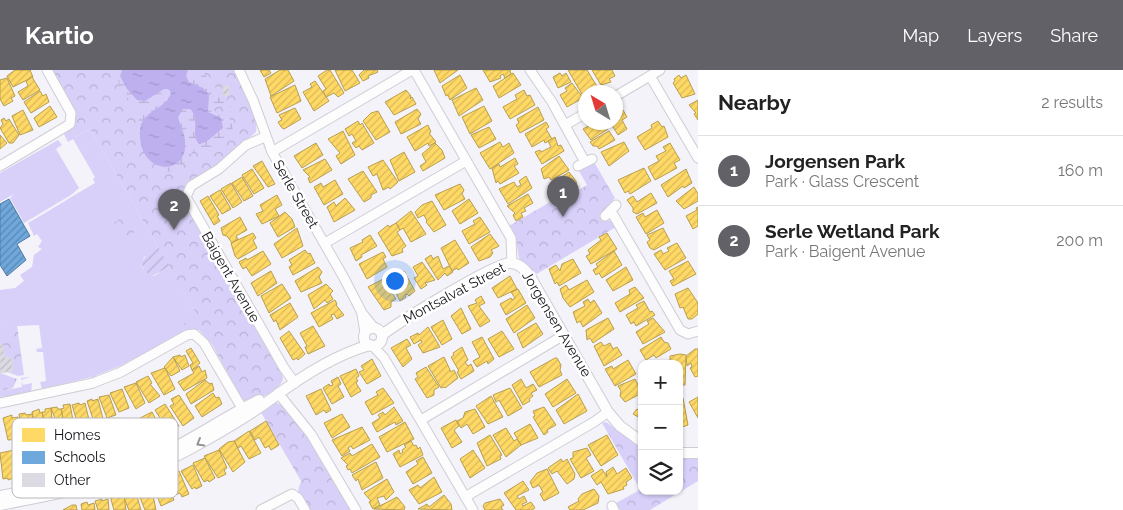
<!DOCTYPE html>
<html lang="en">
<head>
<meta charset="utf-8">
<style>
	body { margin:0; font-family:Raleway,sans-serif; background:#f2f2f2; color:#222 }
	.controls { position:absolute; right:15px; bottom:15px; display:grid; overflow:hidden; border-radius:10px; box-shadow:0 1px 4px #0004 }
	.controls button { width:45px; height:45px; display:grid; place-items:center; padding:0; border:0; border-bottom:1px solid #e0e0e0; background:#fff; color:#222; font:25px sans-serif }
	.compass { position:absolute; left:578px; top:15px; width:45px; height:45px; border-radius:50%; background:#fff; box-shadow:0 1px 4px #0004; rotate:322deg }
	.you { position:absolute; left:394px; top:210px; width:18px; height:18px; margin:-12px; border:4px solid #fff; border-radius:50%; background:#1a73e8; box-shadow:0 0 0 8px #1a73e833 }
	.badge { display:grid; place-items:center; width:32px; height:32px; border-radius:50%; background:#626168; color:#fff; font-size:16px; font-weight:700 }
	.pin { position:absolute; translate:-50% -41px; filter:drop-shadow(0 1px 2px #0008) }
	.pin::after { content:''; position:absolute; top:26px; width:18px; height:15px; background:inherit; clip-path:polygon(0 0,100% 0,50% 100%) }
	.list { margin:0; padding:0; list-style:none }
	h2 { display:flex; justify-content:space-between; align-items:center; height:65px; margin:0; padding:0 20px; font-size:21px }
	h2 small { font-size:16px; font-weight:400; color:#767676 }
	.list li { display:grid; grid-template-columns:32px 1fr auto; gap:15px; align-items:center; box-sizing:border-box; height:70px; padding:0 20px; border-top:1px solid #e0e0e0 }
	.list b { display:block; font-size:19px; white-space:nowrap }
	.list p { margin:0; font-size:16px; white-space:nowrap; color:#767676 }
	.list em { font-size:16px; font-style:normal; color:#767676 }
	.icon { flex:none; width:28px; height:28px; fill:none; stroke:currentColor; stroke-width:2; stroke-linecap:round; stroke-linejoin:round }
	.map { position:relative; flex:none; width:698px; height:440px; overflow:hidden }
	header { display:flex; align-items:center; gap:30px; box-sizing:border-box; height:70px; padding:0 25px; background:#626168; color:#fff }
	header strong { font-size:24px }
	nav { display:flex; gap:28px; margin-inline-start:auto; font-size:18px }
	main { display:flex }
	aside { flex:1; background:#fff }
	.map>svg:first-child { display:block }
</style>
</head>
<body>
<header>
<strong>Kartio</strong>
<nav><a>Map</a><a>Layers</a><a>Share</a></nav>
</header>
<main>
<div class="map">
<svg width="698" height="440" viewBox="0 0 698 440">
	<defs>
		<pattern id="forest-crowns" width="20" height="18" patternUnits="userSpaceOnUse" patternTransform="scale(1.25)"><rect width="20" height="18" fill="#d8d0f9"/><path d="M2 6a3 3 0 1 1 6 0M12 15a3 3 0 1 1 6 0" fill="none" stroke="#b8b2d5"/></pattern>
		<pattern id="wetland-marsh" width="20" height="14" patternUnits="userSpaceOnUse" patternTransform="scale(1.25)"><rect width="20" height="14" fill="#d8d0f9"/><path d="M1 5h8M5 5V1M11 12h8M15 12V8" fill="none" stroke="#b8b2d5"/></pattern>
		<pattern id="garden-furrows" width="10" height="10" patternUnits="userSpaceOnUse" patternTransform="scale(1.25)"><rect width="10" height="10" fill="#d8d0f9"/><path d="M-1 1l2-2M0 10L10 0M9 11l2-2" fill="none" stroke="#b8b2d5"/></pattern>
		<pattern id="water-ripples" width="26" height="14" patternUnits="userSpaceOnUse" patternTransform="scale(1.25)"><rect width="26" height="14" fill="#beb0ef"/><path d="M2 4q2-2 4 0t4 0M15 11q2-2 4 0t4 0" fill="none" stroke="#a296cc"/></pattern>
		<pattern id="homes-hatch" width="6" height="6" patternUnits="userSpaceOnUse" patternTransform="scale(1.25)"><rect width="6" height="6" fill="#ffd966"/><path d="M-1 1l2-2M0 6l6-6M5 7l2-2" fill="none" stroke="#dab958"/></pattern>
		<pattern id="schools-hatch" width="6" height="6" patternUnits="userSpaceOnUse" patternTransform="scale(1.25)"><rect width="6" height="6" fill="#6fa8dc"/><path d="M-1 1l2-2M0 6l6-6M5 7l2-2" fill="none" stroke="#5a88b2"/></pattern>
		<pattern id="building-hatch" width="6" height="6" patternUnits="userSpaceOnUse" patternTransform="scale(1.25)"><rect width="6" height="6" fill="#dcdae3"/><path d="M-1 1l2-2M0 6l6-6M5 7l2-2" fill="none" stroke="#bcbac2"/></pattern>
	</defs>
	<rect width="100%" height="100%" fill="#f4f3fa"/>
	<g fill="#d8d0f9">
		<path d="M72,59l4,8 14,-8 68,118 -14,10 -3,8 3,6 10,5 16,-9 27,48 -9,15 -68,36 -25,10v3l-4,-2 -49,12 -2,-7 6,-1 -3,-29h-6l-1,-3 6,-1 -3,-23 -39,2v-37l15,-2 9,-7 -4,-6 12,-8 2,-12 8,-6 -4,-2 4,-6 -5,-7 -3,2 -6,-13c23,-13 46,-28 67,-40l-2,-4 2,-2 -22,-38 -5,3 -4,-8z"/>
		<path d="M58,70l4,5 -6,4 23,39 -8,7 -47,28 -14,-25 4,-4 -14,8v-29z"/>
		<path d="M30,307l-9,3 2,5 9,-2 -1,10 -31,4v-6l22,-4 -1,-9z"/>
	</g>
	<g fill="url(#forest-crowns)">
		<path d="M51,0h183c8,15 25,46 22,62l-36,32 -30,18 -6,7 -1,10 99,173 1,7c-3,12 -29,25 -41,20l-31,-56 -12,-13 -12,-1 -3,-6 13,-8 -107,-186 -14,8 -4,-8c13,-14 -13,-45 -21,-59z"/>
		<path d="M594,92l21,36 -15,17 3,4 8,2 5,6 -81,48 -16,-17 -3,-19 -7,-13 41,-24 3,3 34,-20 -9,-16z"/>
		<path d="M120,149l11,4 3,9 -2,5 -9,-1 -9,-13z"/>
		<path d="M17,255l7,50 -6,1 -11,-4 6,-1 -2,-14 -6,1 -2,-13h-3v-18z"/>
		<path d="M0,303l17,6 -4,9 -13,3z"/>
		<path d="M274,332c22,3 65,87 77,108h-41l-12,-19 3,-10 -42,-72z"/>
		<path d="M606,352l36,26v43h37v-33h19v23l-48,29h-30l-4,-7 22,-12 1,-4 -37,-64z"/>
	</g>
	<path fill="url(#wetland-marsh)" d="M116,0h85l31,37 -19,-2 -3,6 9,1 15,10 1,4 -24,26 -9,2 -9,-3c-7,13 -21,30 -37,15l-19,-38 1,-17 -18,-23z"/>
	<path fill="url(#garden-furrows)" d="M158,177l12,20 -18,9 -8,-5 -3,-8 6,-9z"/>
	<path fill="url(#water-ripples)" d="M122,0h66l-2,6 3,6 14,6 6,6 -1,18 13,6 2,10 -17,14 -7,2c-9,-10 2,-24 -9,-35h-7l-5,8c2,8 7,17 7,25 3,36 -47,33 -45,-10 0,-23 28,-22 31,-40l-3,-3h-4l-19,12 -8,-1 -10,-11 -7,-13z"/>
	<g fill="url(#homes-hatch)" stroke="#b89e4f">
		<path d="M15,0h15l3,7 -20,10 -6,-11z"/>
		<path d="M260,0h9l2,3 -7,4z"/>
		<path d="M280,0h8l6,11 -23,15 -6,-17z"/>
		<path d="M327,0h3l14,23 -6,4 -4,-4 -8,4 -3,-6 3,-2 -8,-13z"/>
		<path d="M335,0h17l8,13 -15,8z"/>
		<path d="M364,0h13l1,2 -10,4 1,2 -6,3 -4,-6z"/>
		<path d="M434,0h24l-18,13z"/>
		<path d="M483,0h27l1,4 -6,4 -2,-4 -3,2 1,2 -11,4z"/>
		<path d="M568,0h19l11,18 -12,4 -3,4z"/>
		<path d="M592,0h20l3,6 -6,3 2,3 -10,3z"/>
		<path d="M513,3l8,12 -22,13 -6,-12z"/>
		<path d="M560,3l2,3 4,-3 5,9 -13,6 -5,-11z"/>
		<path d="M460,5l7,13 -17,12 -2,-5 -2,1 -4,-10z"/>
		<path d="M679,5l2,3 5,-3 9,19 -13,4 -9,-15 2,-2 -1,-2z"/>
		<path d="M32,7l8,13 -17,10 -5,-8 10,-6 -2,-5z"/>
		<path d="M7,8l8,18 -4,2 2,3 -9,5 -4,-7v-19z"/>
		<path d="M315,11l14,20 -15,10 -11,-19 9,-5 -2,-3z"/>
		<path d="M572,13l11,15 -16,9 -7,-12 7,-4 -2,-3z"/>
		<path d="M295,15l6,16 -24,12 -7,-16z"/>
		<path d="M476,18l7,12 -24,16 -7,-16z"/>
		<path d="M406,20l5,6 -1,3 2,-2 4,7 -22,11 -9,-13z"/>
		<path d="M524,20l3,6 3,-1 5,10 -25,14 -7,-12 14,-8 -2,-4z"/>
		<path d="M40,21l3,5 3,-2 3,8 -18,11 -7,-11z"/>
		<path d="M698,30v20l-4,-6 2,-1 -7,-8z"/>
		<path d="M50,36l7,11 -18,10 -5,-9z"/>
		<path d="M484,36l8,15 -22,13 -8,-17z"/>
		<path d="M538,37l6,13 -24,13 -4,-8 3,-2 -2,-4z"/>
		<path d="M295,38l6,11 -17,10 -2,-1 -4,-6 4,-2 -3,-5z"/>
		<path d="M417,39l4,5 -3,5 3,5 -20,10 -6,-12z"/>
		<path d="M23,40l10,20 -13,5 -8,-19z"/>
		<path d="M623,40l4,7 -5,3 5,9 -9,6 -8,-13h6v-9z"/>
		<path d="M378,41l12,21 -14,8 -13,-19 8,-8z"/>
		<path d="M4,48l2,3 3,-2 10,16 -6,8h-4l-9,-15 3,-4 -2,-4z"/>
		<path d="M358,51l2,4 2,-2 12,20 -12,7 -3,-4 -3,2 -4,-5 4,-2 -4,-7 -3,2 -4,-7z"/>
		<path d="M658,51l4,6 2,-1 4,11 -23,13 -8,-13 15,-9 -1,-3z"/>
		<path d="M546,52l3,5 -3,2 6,10 -7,4 -1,-3 -12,7 -7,-13z"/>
		<path d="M595,52h10l3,7 -17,11 -8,-11z"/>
		<path d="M428,55l3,7 -2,1 7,9 -7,4 -1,-3 -13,8 -8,-14z"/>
		<path d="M489,57l7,12 -17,9 -8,-13z"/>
		<path d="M343,61l12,24 -14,9 -5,-8 4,-3 -12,-14z"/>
		<path d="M609,61l6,9 -16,9 -2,-3h-4l-3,-4z"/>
		<path d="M0,65l7,8 -7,6z"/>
		<path d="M555,67l3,9 3,-1 3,6 -22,13 -7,-12 5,-2 1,2 10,-5 -3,-6z"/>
		<path d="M500,72l3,5 6,-4 5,10 -24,16 -10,-16z"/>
		<path d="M624,72l5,9 -20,15 -8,-14z"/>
		<path d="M316,73l7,12 -21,13 -8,-12z"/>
		<path d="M435,73l7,7 3,8 -22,13 -3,-5 6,-4 -4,-8z"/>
		<path d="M670,73l10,17 -6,3 3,5 -22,12 -7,-13 11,-6 -3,-5 10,-5 -3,-4z"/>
		<path d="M404,82l11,20 -16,9 -9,-21z"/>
		<path d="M559,86l10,14 -18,10 -2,-3 -5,2 -3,-10z"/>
		<path d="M515,88l3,6 -4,2 5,7 -19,11 -2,-3 -2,2 -4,-15 7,-4 1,3z"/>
		<path d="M325,89l7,11 -22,13 -2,-5 2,-1 -7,-7z"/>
		<path d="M383,90l15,22 -8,7 -1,-2 -6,3 -6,-16 -4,2 -5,-9z"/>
		<path d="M262,91l13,23 -7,3 -15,-21z"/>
		<path d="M644,98l7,13 -21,13 -2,-3 -3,2 -7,-13z"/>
		<path d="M252,99l12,19 -10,6 -12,-19z"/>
		<path d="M686,99l6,14 -8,5 -1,-2 -15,11 -7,-12z"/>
		<path d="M363,101l14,21 -6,3v3l-7,4 -16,-23z"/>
		<path d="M569,102l7,9 1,6 -21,13 -8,-14z"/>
		<path d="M526,106l6,12 -24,16 -9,-15 15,-7 3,5 4,-2 -2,-4z"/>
		<path d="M242,107l11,19 -9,5 -12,-18z"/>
		<path d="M335,110l8,14 -19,11 -10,-18 7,-4 2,4z"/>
		<path d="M231,113l11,19 -9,6 -12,-19z"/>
		<path d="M460,114l4,6 -2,4 3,5 -21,11 -9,-15z"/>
		<path d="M694,117l4,7v7l-14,8 -8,-8z"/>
		<path d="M220,120l11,19 -9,5 -12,-18z"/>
		<path d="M651,123l6,10 -20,11 -4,-2v-4l-6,-8 6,-4 4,6z"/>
		<path d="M528,124l5,9 -9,5 2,3 -5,2 2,4 -7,4 -3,-6 2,-2 -8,-7z"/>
		<path d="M277,125l5,10 -7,4 4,7 -17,8 -6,-10 7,-3 -3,-6z"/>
		<path d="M208,126l11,19 -2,1 3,5 -6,4 -14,-24z"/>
		<path d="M345,128l10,12 -21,12 -7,-15 7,-5 2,4z"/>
		<path d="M469,129l9,14 -18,11 -8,-13z"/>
		<path d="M432,131l14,24 -12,7 -8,-10 1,-1 -3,-6 -6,3 -3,-6 7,-7z"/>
		<path d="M698,137v19l-5,3 -7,-13 11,-6 -1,-2z"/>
		<path d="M657,140l7,13 -18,11 -10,-17 7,-4 2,4z"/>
		<path d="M411,141l15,23 -15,8 -8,-14 -3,2 -4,-7z"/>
		<path d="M285,142l7,7 3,8 -17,10 -8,-14z"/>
		<path d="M240,147l7,13 -11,6 2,3 -6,4 -5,-7 -4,-1 -2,-7z"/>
		<path d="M480,147l10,15 -21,12 -7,-13 13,-7 -2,-3z"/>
		<path d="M396,153l4,7 -3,2 9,14 -4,3 1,3 -11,4 -14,-23 10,-8 1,2z"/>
		<path d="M297,158l6,18 -21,12 -8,-14z"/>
		<path d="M663,158l7,13 -16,9 -4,-2 -3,-6 3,-2 -3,-5z"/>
		<path d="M253,163l3,5 -3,2 4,8 -19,11 -3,-3 -4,-13z"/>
		<path d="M607,163l10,16 -26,15 -5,-8 4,-2 -2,-4 13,-10 -2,-3z"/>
		<path d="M490,164l9,12 -8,4 2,3 -3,4 -11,4 -8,-14z"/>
		<path d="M370,165l7,11 -16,9 1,2 -6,4 -6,-13 13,-6 -1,-2z"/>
		<path d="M455,170l14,23 -11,7 -1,-2 -5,3 -11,-23z"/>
		<path d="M677,173l9,15 -21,12 -11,-16 7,-4 2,4 6,-3 -2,-3z"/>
		<path d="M305,180l3,4 2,-1 5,10 -22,12 -4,-8 3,-2 -3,-5z"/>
		<path d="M263,181l8,13 -19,12 -6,-9 -3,2 -4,-7 7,-4 1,2z"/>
		<path d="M614,181l8,14 -20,13 -3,-5 -3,2 -3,-5 5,-3 -2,-3z"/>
		<path d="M383,182l3,5 -3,2 4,8 -20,12 -8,-15z"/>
		<path d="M431,185l2,4 5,-3 5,13 6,-3 4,6 -6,4 -2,-3 -7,7 -13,-21z"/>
		<path d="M573,189l8,14 -22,13 -2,-4 -2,2 -6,-15 7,-4 4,6 2,-7z"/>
		<path d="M688,191l8,13 -23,12 -3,-5 4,-2 -5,-8z"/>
		<path d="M422,192l13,18 -10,3 2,2 -6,4 -7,-11 4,-2 -5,-9z"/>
		<path d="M318,197l4,5 -3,5 3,6 -21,9 -6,-11z"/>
		<path d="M626,197l7,13 -20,11 -7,-11z"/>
		<path d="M271,201l6,12 -19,13 -7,-13z"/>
		<path d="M404,201l11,20 -6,5 -2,-2 -2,2 1,1 -6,4 -11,-22z"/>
		<path d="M510,206l7,13 -19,9 -6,-10z"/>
		<path d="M383,209l13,20 -5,3v5l-7,3 -16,-23z"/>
		<path d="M587,210l7,12 -24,15 -7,-9 -3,-9 6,-4 3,5z"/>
		<path d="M282,214l9,14 -22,15 -8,-17z"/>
		<path d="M326,214l7,7 -3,3 3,5 -6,4 -2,-3 -11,9 -6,-14z"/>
		<path d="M635,217l9,11 -24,14 -5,-9 15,-9 -1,-4z"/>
		<path d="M688,218l10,15v11l-6,5h-4l-5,-12 -3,1 -5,-14z"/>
		<path d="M518,219l8,14 -20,12 -6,-11 11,-6 1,2 3,-2 -4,-6z"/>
		<path d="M481,226l4,7 -6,3 11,15 -10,6 -12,-21 9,-3 -2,-3z"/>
		<path d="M588,229l2,4 4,-3 8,13 -19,14 -3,-6 -3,2 -4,-11 12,-6 -2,-4z"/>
		<path d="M335,230l2,4 -1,1 8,10 -7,4 -3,-5 -3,1 2,4 -14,8 -8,-14z"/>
		<path d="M644,231l6,11 2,-1 3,4 -19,11 -2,-4 -3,2 -5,-9 12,-7 -2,-3z"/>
		<path d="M290,233l8,14 -18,13 -4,-10 -2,2 -4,-7z"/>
		<path d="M527,235l8,13 -21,15 -8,-14z"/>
		<path d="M461,238l10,21 -9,5 -11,-18z"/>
		<path d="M608,248l6,11 -21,14 -3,-5 -3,2 -1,-10z"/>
		<path d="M653,248l12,14 -22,12 -7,-12 13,-8 -2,-3z"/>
		<path d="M443,250l9,19 -10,6 -11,-18z"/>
		<path d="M536,253l7,11 -20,14 -6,-14z"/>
		<path d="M313,256l12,20 -17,8 -3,-7 2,-1 -7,-13z"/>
		<path d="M428,257l12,20 -17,6 -5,-8 4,-3 -1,-2 -7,4 -4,-7 8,-4 1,2z"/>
		<path d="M289,261l16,23 -7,6 -1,-2 -4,2 -13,-22z"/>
		<path d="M502,261l12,18 -15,8 -11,-18z"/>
		<path d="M482,267l12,22 -6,5 -1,-3 -10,6 -4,-6 7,-4 -8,-15z"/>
		<path d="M661,267l3,5 4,1 3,6 -15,9 -2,-3 -8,5 -6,-10z"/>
		<path d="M407,269l4,6 -5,3 6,11 -9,8 -12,-19z"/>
		<path d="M601,272l3,4 6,-3 3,6 4,-2 5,8 -18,11 -10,-20z"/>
		<path d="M462,277l6,13 -3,2 3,4 3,-2 3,7 -13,8 -4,-7 2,-1 -8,-14 3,-2 -1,-2z"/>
		<path d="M191,278l9,15 -8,7 -2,-5 3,-2 -7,-12z"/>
		<path d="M695,279h3v27l-3,1 -5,-9 2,-1 -1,-4 -4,3 -1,-10z"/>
		<path d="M680,284l6,1 -1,30h-6v-21h-9v-8z"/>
		<path d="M180,285l1,2 4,-2 4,11 -7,4 -9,-13z"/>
		<path d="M173,287l7,14 -9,5 -7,-9z"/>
		<path d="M444,287l7,15 3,-2 4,8 -13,10 -1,-1 -3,1 -13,-22z"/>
		<path d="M555,288h2l4,7 -1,5 2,5 -23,12 -9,-15z"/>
		<path d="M372,289l9,17 -14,8 -8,-12 5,-2 -3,-4z"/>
		<path d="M628,290l8,14 -21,12 -10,-17 7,-3 1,3z"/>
		<path d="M199,296l3,6 3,-2 2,8 -23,13 -6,-9 16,-9 -2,-3z"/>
		<path d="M426,297l13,20 -5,3v5l-7,3 -12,-19 3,-2 -2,-4z"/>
		<path d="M165,298l10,21 -11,6 -13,-22z"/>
		<path d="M356,299l3,7 -3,2 2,3 -2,2 5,8 -10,6 -11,-21z"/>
		<path d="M148,306l4,7 -2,1 10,12 -11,7 -13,-21z"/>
		<path d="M338,307l3,7 -3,2 6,11 -12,7 -9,-16 6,-4 1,2 3,-1 -2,-4z"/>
		<path d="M521,309l5,9 7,-4 4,6 -6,3 2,3 -4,3 1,2 -7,4 -11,-20z"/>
		<path d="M567,309l9,14 -23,14 -8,-13z"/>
		<path d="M635,309l7,14 -17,9 -5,-6 1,-5 -3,-5z"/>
		<path d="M205,310l5,4 2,-1 2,7 -23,14 -5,-10z"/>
		<path d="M136,313l9,20 -9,6 -12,-22z"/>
		<path d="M383,318l11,15 -22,12 -7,-13 13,-7 -2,-3z"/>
		<path d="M510,318l12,20 -14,8 -9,-16 -3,2 -3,-7z"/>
		<path d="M122,319l7,19 -10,4 -9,-19z"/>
		<path d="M321,319l10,21 -5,3 -2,-3 -8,5 -10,-19z"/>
		<path d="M213,323l3,5 3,-1 3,7 -20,13 -7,-11z"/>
		<path d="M578,324l9,17 -23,13 -8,-14z"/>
		<path d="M109,325l7,20 -9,3 -8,-21z"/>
		<path d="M179,325l15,23 -11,8 -13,-20 4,-2 -3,-5z"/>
		<path d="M491,326l12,21 -15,7 -12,-18z"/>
		<path d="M698,327v21l-9,-16z"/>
		<path d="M683,328l5,27 -9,3v-29z"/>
		<path d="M92,329v2l6,-2 5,20 -9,3 -7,-21z"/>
		<path d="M79,333l1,2 5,-2 5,21 -11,4 -7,-23z"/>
		<path d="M70,334l4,22 -9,2 -4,-19 3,-1 -1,-3z"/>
		<path d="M165,334l14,22 -9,8 -15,-24z"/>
		<path d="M57,337l1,2h3l4,19 -9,2 -2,-9h2l-5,-13z"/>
		<path d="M394,337l9,14 -7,4 -1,-3 -18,10 -5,-9 8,-5 -2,-3 5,-3 2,3z"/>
		<path d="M544,337l12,18 -9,5 1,2 -4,3 -11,-18 2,-1 -2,-5z"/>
		<path d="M51,338l1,11 4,11 -10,1 -4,-19h3v-3z"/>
		<path d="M39,339l1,4 2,-1 4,19 -9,2 -5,-21z"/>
		<path d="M475,339l10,18 -12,7 -6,-10 -6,4 -4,-7 6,-3 2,-6z"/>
		<path d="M637,339l5,3v7l-9,-5z"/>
		<path d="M152,342l12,22 -5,2 2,3 -10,3 -11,-24z"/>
		<path d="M25,343l1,2 6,-1 3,22 -12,2 -4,-24z"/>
		<path d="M342,344l8,13 -18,11 -8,-15z"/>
		<path d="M12,345v3l6,-1 3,22 -13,1 -5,-22z"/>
		<path d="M456,350l3,6 -5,4 8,12 -10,6 -11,-20z"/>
		<path d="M266,351l13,24 -8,5 -2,-4 -4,2 -6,-11 -4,3 -5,-9z"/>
		<path d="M405,352l9,17 -27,13 -8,-15z"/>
		<path d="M530,354l8,14 -17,7 -7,-12z"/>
		<path d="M362,357l8,13 -17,9 -2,-3 -3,2 2,3 -8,5 -10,-16z"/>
		<path d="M506,358l8,13 3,-2 4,6 -15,12 -13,-22z"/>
		<path d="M249,361l12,22 -12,6 -8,-13 -3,2 -4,-7z"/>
		<path d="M490,365l12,20 -2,1 1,3 -14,7 -10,-23z"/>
		<path d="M607,365l11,20 -17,11 -13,-21z"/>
		<path d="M234,371l11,21 -12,10 -14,-23 9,-7z"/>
		<path d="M411,371l3,5 2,-1 2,4 2,-2 3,8 -23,12 -7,-13 6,-4 1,4 3,-2 -1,-2 4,-3 -2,-2z"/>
		<path d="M372,374l8,13 -28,16 -2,-4 -2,1 -2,-4 2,-1 -7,-7 9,-5 2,3z"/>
		<path d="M587,378l4,7 -5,3 8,13 -13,7 -11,-19 3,-1v-6z"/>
		<path d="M14,380l5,26 -11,4v-2l-5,1 -3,-26z"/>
		<path d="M219,380l8,18 -3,2 2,4 -8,4 -14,-22z"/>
		<path d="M473,380l12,18 -15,10 -10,-19z"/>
		<path d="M423,387l9,16 -19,11 -7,-12 12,-8 -2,-3z"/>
		<path d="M205,388l10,20 -6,4 -1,-2 -4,2 -11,-19z"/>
		<path d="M561,389l2,3 4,-3 8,15 -1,5 -7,5 -10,-13 -5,3 -4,-6z"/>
		<path d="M376,392l7,16 -21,12 -4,-11 -2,2 -4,-6z"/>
		<path d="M193,395l9,21 -6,3 -1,-2 -3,2 -11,-18z"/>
		<path d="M613,397l4,7 9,-6 6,10 -6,4 1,3 -4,2 1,2 -16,5 -7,-12 -4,3 -6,-9 11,-7 5,8 -1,-5z"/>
		<path d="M547,399l12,24 -15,8 -4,-7 3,-2 -4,-7 -6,3 -3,-6 7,-9z"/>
		<path d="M179,401l10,23 -7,3 -2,-4 -5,2 -9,-18z"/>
		<path d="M434,407l8,15 -23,12 -10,-14 9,-5 2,3z"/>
		<path d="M165,408l9,22 -13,6 -9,-23z"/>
		<path d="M387,409l7,13 -8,8 -2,-4 -7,2 3,7 -7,4 -4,-7 2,-1 -7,-8z"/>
		<path d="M523,411l6,9 -12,6 2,3 5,-3 3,6 -5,2 1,2 8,-4 4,6 -4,2h-15l-12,-17z"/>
		<path d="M149,414l5,16 2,10h-11l-8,-20z"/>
		<path d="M594,419l5,7 -1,7 -15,7h-13l-2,-3 11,-6 -1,-2 4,-5z"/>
		<path d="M135,420l6,20h-12l-6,-14z"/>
		<path d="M117,425l1,3 6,-2 2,14h-12l-4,-14z"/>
		<path d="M444,425l7,9 1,6 -34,-1 9,-5 2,3z"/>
		<path d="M397,427l8,10 -1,3 -30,-1z"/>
		<path d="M102,429v2l6,-2 1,11h-11l-3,-9z"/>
		<path d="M500,429l4,6 -3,2 2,3h-18l-2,-4 2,-3z"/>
		<path d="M87,432l1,3 6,-2 1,7h-13l-1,-6z"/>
		<path d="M72,435h4l1,5h-14z"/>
	</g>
	<path fill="url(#schools-hatch)" stroke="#547ba2" d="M9,129l21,37 -13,8 9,16 -19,16 -7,-11v-61z"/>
	<g fill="url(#building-hatch)" stroke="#dad9e0">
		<rect x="223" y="16" width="6" height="9"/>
		<path d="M0,275h3l2,13 6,-1 2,14 -13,2z"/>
	</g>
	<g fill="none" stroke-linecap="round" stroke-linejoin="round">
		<g stroke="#cecdd4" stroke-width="11">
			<g id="minor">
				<path d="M239,0l14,30 19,52 72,126 18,35 12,15"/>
				<path d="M414,0l97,168 1,25"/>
				<path d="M530,0l22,32 33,60"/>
				<path d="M650,6l48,82"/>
				<path d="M616,26l44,-26"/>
				<path d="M565,55l21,-12"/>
				<path d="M265,67l-19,8 -27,24 -28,17 -5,11 98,171 11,15"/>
				<path d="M272,82l140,-82"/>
				<path d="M0,96l70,-42 1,-11 -24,-43"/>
				<path d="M578,96l14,-7"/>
				<path d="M611,141l69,119 8,4 10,-3"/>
				<path d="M605,146l11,-11"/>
				<path d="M325,173l141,-82"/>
				<path d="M362,244l3,19"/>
				<path d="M372,275l12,13 89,152"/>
				<path d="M278,323l33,41 45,76"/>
				<path d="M0,333l93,-20 28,-11 66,-37 7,-1 10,9 42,72"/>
				<path d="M421,350l143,-85"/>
				<path d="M465,427l129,-75 14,-10"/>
				<path d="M612,436l2,4"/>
				<path d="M261,440l31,-16 6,4 7,12"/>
			</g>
		</g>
		<g stroke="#cecdd4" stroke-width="12">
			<g id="tertiary">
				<circle cx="373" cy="267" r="9"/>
				<path d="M382,265c15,-12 113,-72 128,-72 10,0 16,7 21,15l77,134 12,14 22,16"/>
				<path d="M679,383h19"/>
				<path d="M0,426c52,-10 106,-17 155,-39 36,-16 69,-40 104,-57"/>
				<path d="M0,435c64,-13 127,-22 186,-54 28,-15 58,-32 84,-51 29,-22 64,-45 100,-55"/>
			</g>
		</g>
		<use href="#minor" stroke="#fdfdfe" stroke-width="9"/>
		<use href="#tertiary" stroke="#fdfdfe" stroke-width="10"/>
	</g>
	<defs><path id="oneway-chevron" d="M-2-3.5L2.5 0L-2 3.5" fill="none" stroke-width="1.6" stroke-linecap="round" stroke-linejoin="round" transform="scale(1.25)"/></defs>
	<use stroke="#949497" href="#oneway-chevron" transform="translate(200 373) rotate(150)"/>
	<g text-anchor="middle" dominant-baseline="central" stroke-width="5" stroke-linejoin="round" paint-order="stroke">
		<g font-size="14" fill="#14131a" stroke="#fff">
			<text transform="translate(296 124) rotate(60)">Serle Street</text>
			<text transform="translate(231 207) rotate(60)">Baigent Avenue</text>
			<text transform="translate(454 223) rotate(-28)">Montsalvat Street</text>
			<text transform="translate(557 254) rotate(59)">Jorgensen Avenue</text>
		</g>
	</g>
	<rect x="12" y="348" width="166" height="80" rx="8" fill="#fff" stroke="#b8b8ba" stroke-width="1"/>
	<rect x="22" y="358" width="23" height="14" fill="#ffd966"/>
	<rect x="22" y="381" width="23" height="13" fill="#6fa8dc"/>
	<rect x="22" y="403" width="23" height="14" fill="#dcdae3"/>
	<g font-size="14" fill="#14131a">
		<text x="54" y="370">Homes</text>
		<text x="54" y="392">Schools</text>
		<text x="54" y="415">Other</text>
	</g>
</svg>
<div class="controls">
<button>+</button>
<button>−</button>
<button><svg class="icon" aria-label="layers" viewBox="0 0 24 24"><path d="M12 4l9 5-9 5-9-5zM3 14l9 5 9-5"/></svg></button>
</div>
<svg class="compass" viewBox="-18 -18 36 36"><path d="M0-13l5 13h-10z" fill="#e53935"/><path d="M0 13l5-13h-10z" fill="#767676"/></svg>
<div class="you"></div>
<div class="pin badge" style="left:563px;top:147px">1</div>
<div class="pin badge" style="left:174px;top:160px">2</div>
</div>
<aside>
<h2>Nearby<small>2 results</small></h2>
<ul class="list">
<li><span class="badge">1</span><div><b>Jorgensen Park</b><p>Park · Glass Crescent</p></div><em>160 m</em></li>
<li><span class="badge">2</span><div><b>Serle Wetland Park</b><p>Park · Baigent Avenue</p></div><em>200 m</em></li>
</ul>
</aside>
</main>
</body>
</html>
